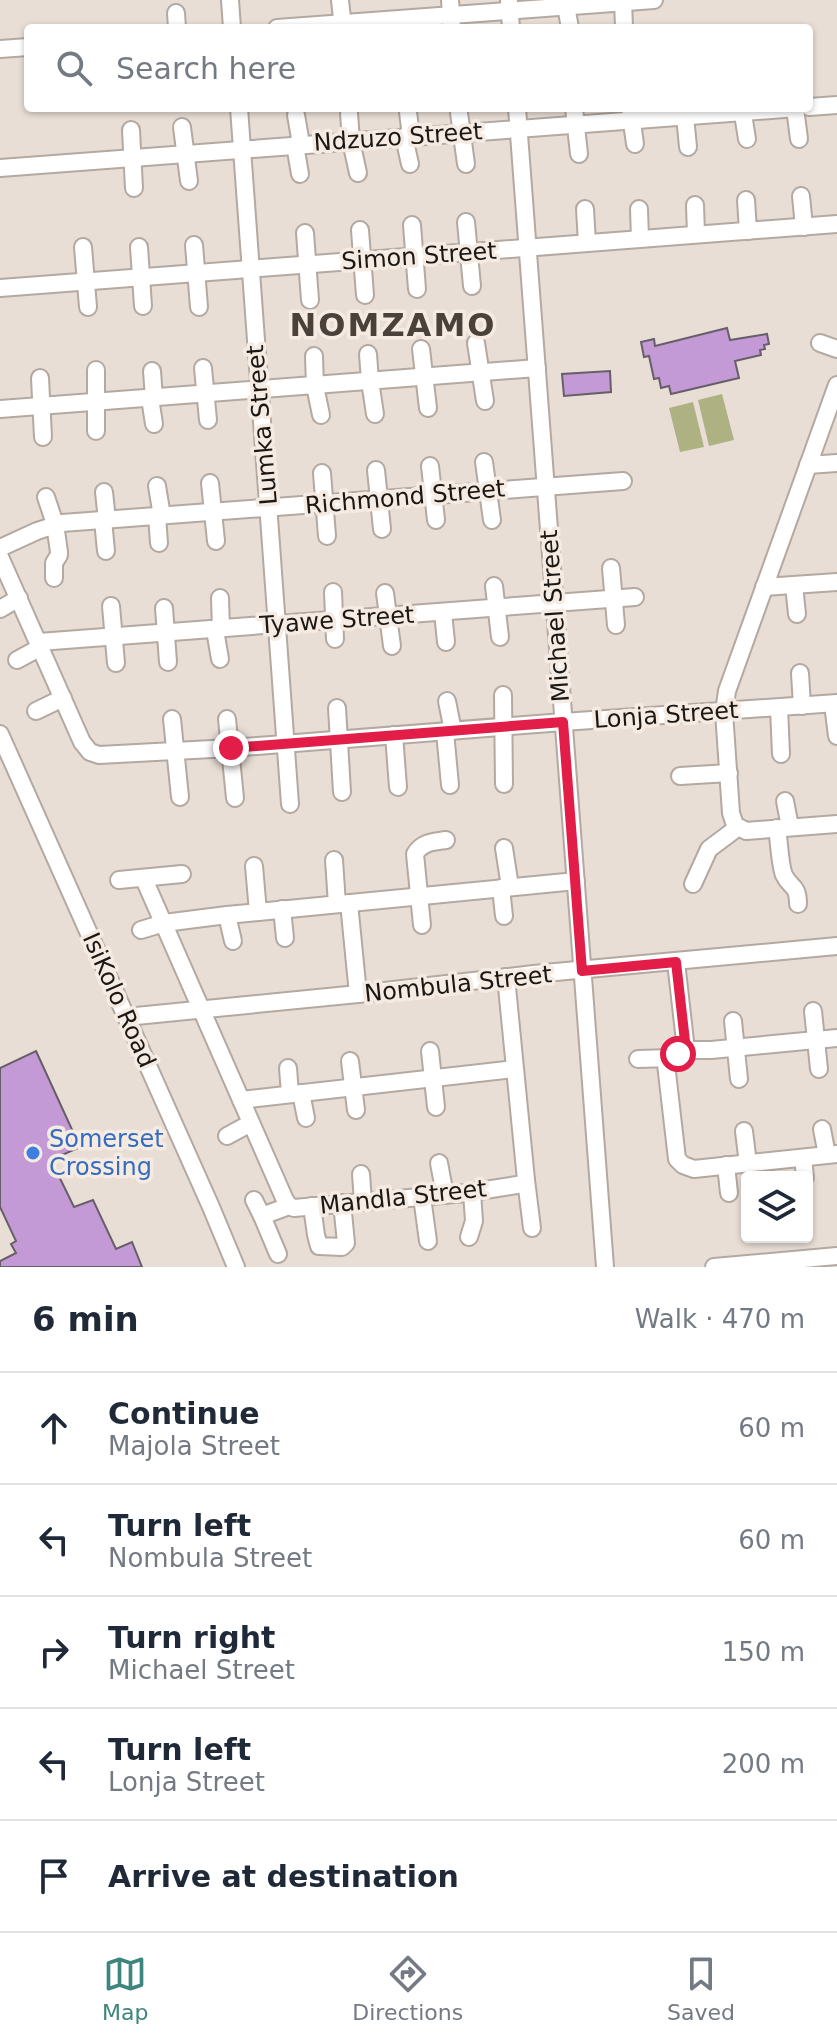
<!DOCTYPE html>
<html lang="en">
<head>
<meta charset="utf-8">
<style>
	body { margin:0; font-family:"DejaVu Sans",sans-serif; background:#f2f2f3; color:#1f2937 }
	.controls { position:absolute; right:24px; bottom:24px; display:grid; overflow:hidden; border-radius:8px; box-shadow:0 2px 6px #0004 }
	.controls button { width:72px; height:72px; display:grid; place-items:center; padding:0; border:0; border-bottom:2px solid #e0e1e3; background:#fff; color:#1f2937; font:40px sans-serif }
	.stop { position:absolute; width:24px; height:24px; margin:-18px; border:6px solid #e11d48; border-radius:50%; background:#fff }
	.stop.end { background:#e11d48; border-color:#fff; box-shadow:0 2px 8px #0008 }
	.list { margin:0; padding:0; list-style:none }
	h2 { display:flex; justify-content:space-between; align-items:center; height:104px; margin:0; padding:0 32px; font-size:34px }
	h2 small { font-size:26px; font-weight:400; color:#747a83 }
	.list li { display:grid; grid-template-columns:52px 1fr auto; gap:24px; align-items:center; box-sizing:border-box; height:112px; padding:0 32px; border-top:2px solid #e0e1e3 }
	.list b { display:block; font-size:30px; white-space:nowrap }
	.list p { margin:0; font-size:26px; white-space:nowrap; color:#747a83 }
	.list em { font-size:26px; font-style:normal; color:#747a83 }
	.icon { flex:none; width:44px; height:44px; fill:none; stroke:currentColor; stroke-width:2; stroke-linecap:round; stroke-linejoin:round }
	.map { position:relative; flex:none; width:837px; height:1267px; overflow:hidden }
	.search { position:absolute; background:#fff; box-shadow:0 2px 6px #0004; left:24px; right:24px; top:24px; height:88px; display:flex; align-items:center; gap:20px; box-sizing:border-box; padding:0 28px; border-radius:8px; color:#747a83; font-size:30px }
	.sheet { height:664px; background:#fff }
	nav { display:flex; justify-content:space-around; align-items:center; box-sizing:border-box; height:112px; border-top:2px solid #e0e1e3; background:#fff; font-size:22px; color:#747a83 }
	nav a { display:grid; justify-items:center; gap:4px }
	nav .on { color:#3e857e }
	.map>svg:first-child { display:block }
</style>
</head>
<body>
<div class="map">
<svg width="837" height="1267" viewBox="0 0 837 1267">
	<rect width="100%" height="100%" fill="#e8ded5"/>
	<g fill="#aeb282">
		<path d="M722,394l12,46 -25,6 -11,-46z"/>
		<path d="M693,402l11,45 -24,5 -11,-44z"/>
	</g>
	<g fill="#c39ad5" stroke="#665f68" stroke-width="2">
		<path d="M727,328l3,12 37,-6 2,10 -5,1 1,4 -5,1 1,5 -26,6 4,17 -68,16 -2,-8 -8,2 -2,-10 -5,1 -5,-23 -5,1 -3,-15 13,-3 1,7z"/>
		<path d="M610,371l1,21 -47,4 -2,-22z"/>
		<path d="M36,1051l44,96 -29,13 23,47 19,-7 23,49 16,-7 10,25h-142v-6l16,-8 -5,-9 5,-3 -16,-34v-139z"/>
	</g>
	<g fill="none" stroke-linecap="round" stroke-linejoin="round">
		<g stroke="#b3a9a1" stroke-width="20">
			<g id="minor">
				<path d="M230,0l2,28"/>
				<path d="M340,0l3,28"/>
				<path d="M450,0l2,28"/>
				<path d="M623,0l1,28"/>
				<path d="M509,2l2,26"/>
				<path d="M566,6l4,22"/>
				<path d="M176,13l1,15"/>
				<path d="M277,28l377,-28"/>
				<path d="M0,49l28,-2"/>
				<path d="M809,107l28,-2"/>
				<path d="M239,108l51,696"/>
				<path d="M517,108l88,1159"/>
				<path d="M574,108l5,46"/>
				<path d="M630,108l5,36"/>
				<path d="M742,108l5,31"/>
				<path d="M795,108l4,31"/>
				<path d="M408,112l3,24"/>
				<path d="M349,113l2,28 7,32"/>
				<path d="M459,113l7,51"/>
				<path d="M296,115l5,29"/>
				<path d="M685,116l3,31"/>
				<path d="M182,127l7,54"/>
				<path d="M131,130l3,58"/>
				<path d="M404,137l6,27"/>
				<path d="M295,145l5,29"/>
				<path d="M0,168l797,-60"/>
				<path d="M801,196l3,31"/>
				<path d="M746,200l2,31"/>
				<path d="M695,205l1,29"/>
				<path d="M585,209l2,34"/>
				<path d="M639,209l1,30"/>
				<path d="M466,222l6,64"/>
				<path d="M412,225l5,64"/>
				<path d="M360,230l5,65"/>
				<path d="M305,233l5,67"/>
				<path d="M194,245l5,62"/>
				<path d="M83,247l5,60"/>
				<path d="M139,247l4,59"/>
				<path d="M0,288l837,-64"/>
				<path d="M476,343l9,58"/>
				<path d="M820,343l17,6"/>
				<path d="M421,349l7,59"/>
				<path d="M368,354l2,27 5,33"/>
				<path d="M314,356l1,30 6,29"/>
				<path d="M203,368l5,52"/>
				<path d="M96,370v61"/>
				<path d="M152,371l2,27"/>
				<path d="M40,378l3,59"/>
				<path d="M837,385l-110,306 -3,21 7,101 4,12 11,6 91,-7"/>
				<path d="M150,398l4,26"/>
				<path d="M0,409l537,-41"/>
				<path d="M484,462l8,58"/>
				<path d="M808,465l29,-2"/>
				<path d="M430,466l6,54"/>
				<path d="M376,470l6,59"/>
				<path d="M322,473l5,63"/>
				<path d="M210,483l6,58"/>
				<path d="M157,486l5,30"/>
				<path d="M104,492l3,28"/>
				<path d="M46,497l9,27 4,28v3l-5,8v15"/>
				<path d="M157,516l2,27"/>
				<path d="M103,520l3,31"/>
				<path d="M0,548l37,-17 25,-8 561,-42"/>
				<path d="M0,557l82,185 8,10 9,3 132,-7 332,-26 274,-19"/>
				<path d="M611,568l5,57"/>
				<path d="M794,585l3,29"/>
				<path d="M494,586l6,51"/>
				<path d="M764,587l73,-5"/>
				<path d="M333,592l2,47"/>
				<path d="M385,593l7,53"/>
				<path d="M220,598l1,31"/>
				<path d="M111,606l5,57"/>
				<path d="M164,608l4,54"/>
				<path d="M0,609l19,-11"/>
				<path d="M443,612l3,30"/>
				<path d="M215,630l5,29"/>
				<path d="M39,642l596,-45"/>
				<path d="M17,660l24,-13"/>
				<path d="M800,673l2,33"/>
				<path d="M503,695l1,89"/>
				<path d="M447,701l6,30"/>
				<path d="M833,704l4,32"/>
				<path d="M337,708l5,84"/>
				<path d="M779,708l2,46"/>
				<path d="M36,711l27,-13"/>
				<path d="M172,719l8,78"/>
				<path d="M227,719l8,79"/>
				<path d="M445,732l5,53"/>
				<path d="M0,734l211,473 25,60"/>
				<path d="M394,735l4,52"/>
				<path d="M680,776l49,-3"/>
				<path d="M785,801l5,26"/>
				<path d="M777,828c2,12 3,38 7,47 6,13 14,9 14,29"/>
				<path d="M504,848l6,39"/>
				<path d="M334,860l3,44"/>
				<path d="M254,866l4,46"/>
				<path d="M144,879l141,321 4,6 5,2 172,-15 57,-9 3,-4 -20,-203"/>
				<path d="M119,880l63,-6"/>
				<path d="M693,884l16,-35 28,-21"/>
				<path d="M501,888l3,28"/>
				<path d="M349,903l9,91"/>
				<path d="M282,909l3,29"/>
				<path d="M227,915l6,26"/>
				<path d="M422,925l-7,-71c7,-12 18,-12 31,-14"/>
				<path d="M141,930l23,-7 63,-8 349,-34"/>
				<path d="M676,962l10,88"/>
				<path d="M813,1011l6,58"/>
				<path d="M126,1017l232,-23 176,-20 303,-28"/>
				<path d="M733,1021l6,58"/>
				<path d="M837,1038l-126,12h-25l-15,8 -5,6 11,95 6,6 11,4 143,-15"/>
				<path d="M430,1051l6,56"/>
				<path d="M638,1059l33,-1"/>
				<path d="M350,1061l6,49"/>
				<path d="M288,1068l2,26"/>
				<path d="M301,1093l5,25"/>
				<path d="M241,1100l273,-31"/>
				<path d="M822,1129l5,26"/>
				<path d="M744,1131l4,33"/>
				<path d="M227,1136l24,-13"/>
				<path d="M803,1158l2,19"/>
				<path d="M439,1163l6,32"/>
				<path d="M726,1165l3,28"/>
				<path d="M361,1174l2,28"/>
				<path d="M526,1180l6,48"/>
				<path d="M422,1197l6,44"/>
				<path d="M254,1200l8,16"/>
				<path d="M312,1206l4,29 3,11 23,1 4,-4 -4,-40"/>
				<path d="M469,1237l5,-16 -2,-29"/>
				<path d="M278,1254l-16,-38 27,-10"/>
				<path d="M714,1267l123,-11"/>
			</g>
		</g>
		<use href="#minor" stroke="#fff" stroke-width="16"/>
	</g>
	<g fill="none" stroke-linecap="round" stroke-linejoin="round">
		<path stroke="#e11d48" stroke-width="10" d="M231,748l332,-26 19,249 94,-9 10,88 -8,4"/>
	</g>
	<circle fill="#3f7fe0" stroke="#f5ebe2" stroke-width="3" cx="33" cy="1153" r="8"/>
	<g text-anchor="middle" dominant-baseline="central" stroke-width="7" stroke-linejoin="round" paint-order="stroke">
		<g font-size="24" fill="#1a1714" stroke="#f5ebe2">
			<text transform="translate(398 137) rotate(-4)">Ndzuzo Street</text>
			<text transform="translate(419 256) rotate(-4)">Simon Street</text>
			<text transform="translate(262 425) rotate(-95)">Lumka Street</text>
			<text transform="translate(405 497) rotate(-5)">Richmond Street</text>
			<text transform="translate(555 616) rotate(-94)">Michael Street</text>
			<text transform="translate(337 620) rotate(-4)">Tyawe Street</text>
			<text transform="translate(666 715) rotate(-4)">Lonja Street</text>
			<text transform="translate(458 984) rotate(-6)">Nombula Street</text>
			<text transform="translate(119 1000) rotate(66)">IsiKolo Road</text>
			<text transform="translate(403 1197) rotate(-6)">Mandla Street</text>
		</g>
		<g font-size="24" fill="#366cbe" stroke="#f5ebe2" text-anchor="start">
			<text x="49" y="1139">Somerset<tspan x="49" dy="28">Crossing</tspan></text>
		</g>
		<g font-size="32" font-weight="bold" letter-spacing="2" fill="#49413a" stroke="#f5ebe2">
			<text x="393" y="325">NOMZAMO</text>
		</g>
	</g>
</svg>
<div class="controls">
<button><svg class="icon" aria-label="layers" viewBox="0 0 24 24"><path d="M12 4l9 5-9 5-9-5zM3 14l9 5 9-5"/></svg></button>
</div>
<div class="stop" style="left:678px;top:1054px"></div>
<div class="stop end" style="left:231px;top:748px"></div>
<div class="search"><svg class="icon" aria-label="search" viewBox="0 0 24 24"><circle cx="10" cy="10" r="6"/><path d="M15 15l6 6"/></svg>Search here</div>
</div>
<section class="sheet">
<h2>6 min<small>Walk · 470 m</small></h2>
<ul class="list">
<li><svg class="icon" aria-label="ahead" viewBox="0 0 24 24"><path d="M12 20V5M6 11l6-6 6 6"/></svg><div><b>Continue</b><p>Majola Street</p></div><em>60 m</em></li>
<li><svg class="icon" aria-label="left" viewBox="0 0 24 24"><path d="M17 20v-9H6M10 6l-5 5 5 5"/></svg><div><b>Turn left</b><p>Nombula Street</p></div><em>60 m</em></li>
<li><svg class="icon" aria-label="right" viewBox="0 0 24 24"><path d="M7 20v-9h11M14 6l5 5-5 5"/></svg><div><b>Turn right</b><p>Michael Street</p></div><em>150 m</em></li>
<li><svg class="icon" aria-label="left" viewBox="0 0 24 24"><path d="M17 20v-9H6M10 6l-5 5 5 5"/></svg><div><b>Turn left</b><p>Lonja Street</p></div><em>200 m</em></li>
<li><svg class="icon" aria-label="arrive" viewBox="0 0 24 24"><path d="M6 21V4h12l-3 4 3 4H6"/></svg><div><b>Arrive at destination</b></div></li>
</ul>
</section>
<nav>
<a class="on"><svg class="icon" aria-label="map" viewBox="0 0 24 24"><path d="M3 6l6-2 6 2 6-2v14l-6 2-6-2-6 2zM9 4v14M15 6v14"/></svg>Map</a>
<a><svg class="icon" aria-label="directions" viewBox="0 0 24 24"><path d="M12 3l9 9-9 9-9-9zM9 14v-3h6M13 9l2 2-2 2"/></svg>Directions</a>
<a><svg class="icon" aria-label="saved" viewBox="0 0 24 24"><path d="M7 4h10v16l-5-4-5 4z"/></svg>Saved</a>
</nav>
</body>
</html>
